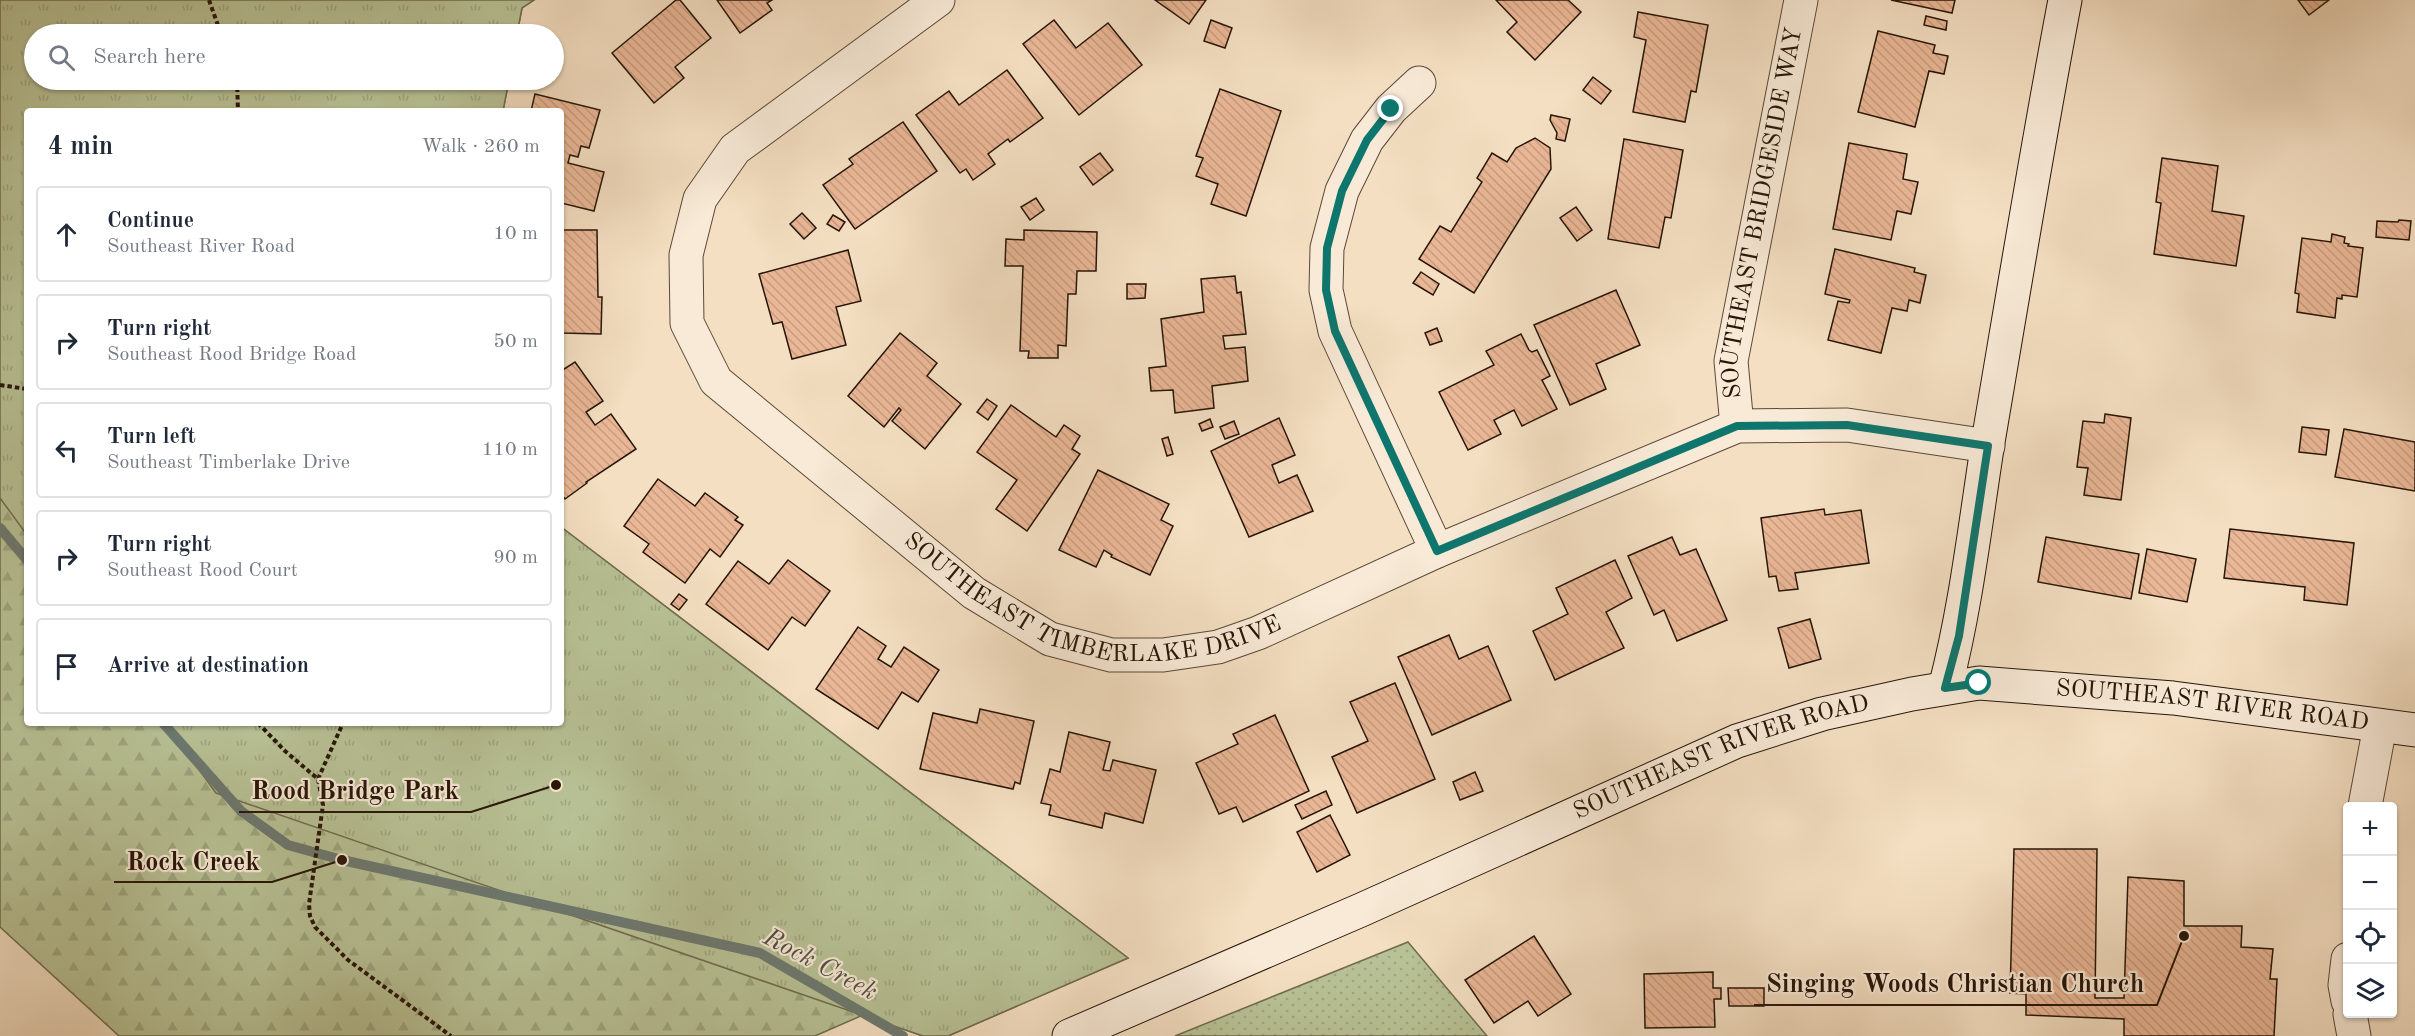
<!DOCTYPE html>
<html lang="en">
<head>
<meta charset="utf-8">
<style>
	body { margin:0; font-family:"Old Standard TT",serif; background:#f2f2f3; color:#1f2937 }
	.controls { position:absolute; right:18px; bottom:18px; display:grid; overflow:hidden; border-radius:6px; box-shadow:0 2px 4px #0004 }
	.controls button { width:54px; height:54px; display:grid; place-items:center; padding:0; border:0; border-bottom:2px solid #e0e1e3; background:#fff; color:#1f2937; font:30px sans-serif }
	.stop { position:absolute; width:18px; height:18px; margin:-14px; border:4px solid #0f766e; border-radius:50%; background:#fff }
	.stop.end { background:#0f766e; border-color:#fff; box-shadow:0 2px 6px #0008 }
	.list { margin:0; padding:0; list-style:none }
	h2 { display:flex; justify-content:space-between; align-items:center; height:78px; margin:0; padding:0 24px; font-size:26px }
	h2 small { font-size:20px; font-weight:400; color:#747a83 }
	.list li { display:grid; grid-template-columns:39px 1fr auto; gap:18px; align-items:center; box-sizing:border-box; height:96px; margin:0 12px 12px; padding:0 12px; border:2px solid #e0e1e3; border-radius:6px }
	.list b { display:block; font-size:22px; white-space:nowrap }
	.list p { margin:0; font-size:20px; white-space:nowrap; color:#747a83 }
	.list em { font-size:20px; font-style:normal; color:#747a83 }
	.icon { flex:none; width:33px; height:33px; fill:none; stroke:currentColor; stroke-width:2; stroke-linecap:round; stroke-linejoin:round }
	.map { position:relative; flex:none; width:2415px; height:1036px; overflow:hidden }
	.search { position:absolute; background:#fff; box-shadow:0 2px 4px #0004; left:24px; top:24px; width:540px; height:66px; display:flex; align-items:center; gap:15px; box-sizing:border-box; padding:0 21px; border-radius:33px; color:#747a83; font-size:22px }
	.panel { position:absolute; background:#fff; box-shadow:0 2px 4px #0004; left:24px; top:108px; width:540px; height:618px; border-radius:6px }
	.map>svg:first-child { display:block }
</style>
</head>
<body>
<div class="map">
<svg width="2415" height="1036" viewBox="0 0 2415 1036">
	<defs>
		<pattern id="grass-dots" width="8" height="8" patternUnits="userSpaceOnUse" patternTransform="scale(1.5)"><rect width="8" height="8" fill="#b8c296"/><path d="M2 2h.1M6 6h.1" fill="none" stroke="#9ea680" stroke-width="1.8" stroke-linecap="round"/></pattern>
		<pattern id="forest-firs" width="22" height="20" patternUnits="userSpaceOnUse" patternTransform="scale(1.5)"><rect width="22" height="20" fill="#b8c296"/><path d="M5 1l3.5 6h-7zM16 11l3.5 6h-7z" fill="#9ea680"/></pattern>
		<pattern id="park-tufts" width="24" height="20" patternUnits="userSpaceOnUse" patternTransform="scale(1.5)"><rect width="24" height="20" fill="#b8c296"/><path d="M3 7l-1-3M5 7V3M7 7l1-3M15 17l-1-3M17 17v-4M19 17l1-3" fill="none" stroke="#9ea680"/></pattern>
		<pattern id="building-back-hatch" width="6" height="6" patternUnits="userSpaceOnUse" patternTransform="scale(1.5)"><rect width="6" height="6" fill="#eab796"/><path d="M-1 5l2 2M0 0l6 6M5-1l2 2" fill="none" stroke="#c99c80"/></pattern>
	</defs>
	<rect width="100%" height="100%" fill="#f4dfc2"/>
	<filter id="stains"><feTurbulence type="fractalNoise" baseFrequency=".00333" numOctaves="4"/><feColorMatrix values="0 0 0 0 .2 0 0 0 0 .09 0 0 0 0 .02 0 0 0 .5 -.17"/></filter>
	<radialGradient id="worn" r=".72"><stop offset=".6" stop-color="#630" stop-opacity="0"/><stop offset="1" stop-color="#630" stop-opacity=".3"/></radialGradient>
	<path fill="url(#grass-dots)" stroke="#706c4f" stroke-width="1.5" d="M1408,942l79,94h-312z"/>
	<path fill="url(#forest-firs)" stroke="#706c4f" stroke-width="1.5" d="M0,0h534l-12,8 -5,26h-483v46h475l-6,31h-476v612h534v-196l567,431 -180,78h-25l-60,-21 -48,21h-696l-119,-109z"/>
	<g fill="url(#park-tufts)" stroke="#706c4f" stroke-width="1.5">
		<path d="M0,0h534l-12,8 -5,26h-483v46h475l-6,31h-476v424l-27,-37z"/>
		<path d="M561,527l567,431 -180,78h-25l-707,-243 -51,-70h396z"/>
	</g>
	<g fill="none" stroke-linecap="round" stroke-linejoin="round">
		<g stroke="#6d7971" stroke-width="10">
			<path d="M0,528l27,32"/>
			<path d="M163,723l78,88 47,34 54,15 418,93 143,83"/>
		</g>
	</g>
	<g fill="url(#building-back-hatch)" stroke="#271508" stroke-width="1.5">
		<path d="M676,0h4l31,38 -36,29 9,11 -30,25 -42,-50z"/>
		<path d="M717,0h55l-5,3 5,7 -32,23z"/>
		<path d="M1155,0h51l-17,24z"/>
		<path d="M1496,0h72l13,12 -46,48 -28,-28 10,-10z"/>
		<path d="M1891,0h64l-3,13z"/>
		<path d="M2298,0h31l-20,15z"/>
		<path d="M1638,12l70,13 -12,67 -5,-1 -6,31 -52,-10 13,-72 -12,-3z"/>
		<path d="M1926,16l21,5 -1,9 -22,-5z"/>
		<path d="M1054,20l22,28 32,-25 34,42 -63,50 -56,-71z"/>
		<path d="M1211,20l21,8 -7,20 -21,-7z"/>
		<path d="M1878,31l57,14 -2,8 15,3 -4,18 -15,-3 -14,56 -57,-15z"/>
		<path d="M1007,70l36,48 -33,24 -2,-3 -20,15 7,10 -22,16 -7,-11 -6,4 -44,-58 33,-24 10,14z"/>
		<path d="M1593,77l18,14 -10,13 -18,-14z"/>
		<path d="M1220,89l61,22 -35,105 -35,-12 7,-20 -22,-8 7,-18 -7,-2z"/>
		<path d="M535,94l65,16 -11,38 -8,-2 -3,11 -8,-2 -2,8 36,9 -10,39 -33,-8v-92h-30z"/>
		<path d="M1551,115l19,4 -5,22 -9,-2 1,-6 -7,-13z"/>
		<path d="M903,122l34,49 -82,58 -32,-44 30,-21 -4,-5z"/>
		<path d="M1535,138l15,10 1,21 -77,124 -55,-34 21,-33 11,6 31,-50 -5,-4 15,-25 15,9 9,-14z"/>
		<path d="M1624,139l59,11 -12,68 -6,-1 -6,31 -51,-9z"/>
		<path d="M1849,143l58,11 -4,25 15,3 -7,32 -14,-3 -6,29 -58,-11z"/>
		<path d="M1100,153l13,17 -20,15 -13,-18z"/>
		<path d="M2162,158l56,8 -6,45 32,5 -8,50 -82,-12 7,-51 -5,-1z"/>
		<path d="M1036,198l8,12 -14,10 -9,-13z"/>
		<path d="M1576,207l16,23 -15,11 -17,-23z"/>
		<path d="M802,213l14,15 -12,11 -14,-15z"/>
		<path d="M833,215l12,7 -6,9 -12,-7z"/>
		<path d="M2399,220l12,1 -2,19 -33,-3 1,-16 21,1z"/>
		<path d="M561,230h36l1,67h4l-1,37 -40,-1z"/>
		<path d="M1024,230l73,2 -1,39h-19l-1,23h-8l-2,52 -8,-1v13h-30l1,-7h-9l3,-85h-18l1,-27 18,1z"/>
		<path d="M2332,234l13,3 -1,6 5,1 -1,2 15,2 -6,49 -15,-2v4l-5,-1 -2,20 -38,-6 2,-18 -4,-1 7,-55 29,4z"/>
		<path d="M1835,249l80,19 -1,4 12,3 -6,28 -11,-3 -2,11 -15,-3 -11,45 -53,-13 10,-39 11,2 1,-3 -25,-6z"/>
		<path d="M848,250l13,51 -25,6 10,38 -54,14 -10,-37 -9,2 -14,-50z"/>
		<path d="M1421,272l18,12 -6,11 -20,-12z"/>
		<path d="M1235,276l2,17 4,-1 5,42 -23,2 2,13 20,-2 3,34 -36,5 2,22 -39,5 -2,-23 -22,1 -2,-23 17,-2 -5,-47 43,-7 -3,-33z"/>
		<path d="M1127,284h19l-1,14 -18,1z"/>
		<path d="M1616,290l24,55 -44,19 10,25 -36,16 -36,-80z"/>
		<path d="M1437,328l5,13 -12,4 -5,-12z"/>
		<path d="M900,333l37,30 -10,13 34,28 -36,45 -33,-28 9,-11 -2,-2 -15,19 -36,-31z"/>
		<path d="M1521,334l8,16 3,2 5,-2 13,26 -8,4 15,29 -35,17 -8,-16 -20,10 7,14 -33,16 -29,-58 55,-27 -8,-14z"/>
		<path d="M575,362l28,39 -17,11 9,13 16,-11 25,35 -50,33 1,1 -22,16 -4,-5v-123z"/>
		<path d="M987,399l10,7 -9,14 -11,-8z"/>
		<path d="M1011,405l45,32 8,-12 16,11 -8,13 8,5 -53,77 -31,-22 21,-29 -40,-28z"/>
		<path d="M2105,414l26,4 -10,82 -37,-5 4,-27 -11,-1 6,-46 21,2z"/>
		<path d="M1279,418l16,37 -23,10 7,18 18,-8 16,36 -64,26 -38,-86z"/>
		<path d="M1210,419l3,8 -11,4 -3,-7z"/>
		<path d="M1234,421l5,13 -14,5 -5,-12z"/>
		<path d="M2302,427l27,3 -3,25 -27,-3z"/>
		<path d="M2344,429l71,13v49l-80,-14z"/>
		<path d="M1168,437l5,17 -6,2 -5,-17z"/>
		<path d="M1098,470l71,34 -8,16 12,6 -23,49 -39,-18 1,-2 -8,-5 -8,17 -37,-17z"/>
		<path d="M658,479l37,27 10,-13 33,24 -3,3 8,5 -23,32 -10,-8 -25,34 -42,-31 6,-8 -25,-18z"/>
		<path d="M1824,509l1,6 36,-5 8,53 -74,10 3,16 -19,2 -3,-15 -7,1 -8,-59z"/>
		<path d="M2230,529l124,14 -7,62 -43,-5 1,-13 -81,-9z"/>
		<path d="M1672,537l8,18 16,-6 31,71 -50,21 -13,-31 -10,5 -26,-59z"/>
		<path d="M2046,537l93,17 -8,45 -93,-17z"/>
		<path d="M2147,549l49,10 -9,43 -48,-9z"/>
		<path d="M788,560l42,31 -25,35 -13,-9 -24,33 -62,-46 32,-43 31,23z"/>
		<path d="M1615,560l17,38 -26,14 18,36 -69,32 -22,-49 35,-17 -12,-26z"/>
		<path d="M679,594l8,6 -8,10 -8,-6z"/>
		<path d="M1810,619l11,40 -32,9 -11,-40z"/>
		<path d="M858,627l28,19 -8,13 13,8 13,-20 35,23 -21,32 -16,-10 -24,37 -62,-40z"/>
		<path d="M1449,635l10,24 29,-13 23,54 -79,35 -34,-78z"/>
		<path d="M1395,683l40,96 -78,34 -25,-56 36,-16 -18,-39z"/>
		<path d="M980,709l54,12 -14,63 -5,-2 -2,7 -93,-20 13,-56 44,10z"/>
		<path d="M1275,715l34,76 -66,31 -7,-15 -17,7 -23,-51 42,-19 -5,-10z"/>
		<path d="M1069,732l41,10 -7,28 7,1 3,-11 43,10 -13,53 -38,-10 -3,15 -53,-13 2,-10 -10,-2 9,-34 10,3z"/>
		<path d="M1475,772l8,19 -23,9 -7,-18z"/>
		<path d="M1326,791l6,14 -30,14 -7,-14z"/>
		<path d="M1330,815l20,40 -33,17 -20,-40z"/>
		<path d="M2014,849h83l-2,149h29l4,-121 56,4v45h58l-1,21 32,2 -3,30h7l-3,57h-150v-17l-98,-4v-21l-16,-1z"/>
		<path d="M1534,936l37,58 -33,22 -10,-15 -34,22 -29,-43z"/>
		<path d="M1713,972v16h8v11h-7l1,28 -70,1 -1,-54z"/>
		<path d="M1728,988h36v18h-35z"/>
	</g>
	<g fill="none" stroke-linecap="round" stroke-linejoin="round">
		<g stroke="#5a4836" stroke-width="35">
			<g id="street">
				<path id="s1" d="M938,0l-203,149 -35,50 -14,56 1,68 29,58 258,212 76,46 61,16h52l55,-8 40,-14 179,-82 300,-125 110,-1 141,21"/>
				<path d="M1419,83l-28,26 -24,31 -25,51 -15,57 -1,42 9,41 102,220"/>
				<path id="s2" d="M1737,426l-6,-65 70,-361"/>
				<path d="M2365,806l15,-80"/>
				<path d="M2348,959l-3,26 3,16"/>
				<path d="M2350,1014l4,22"/>
			</g>
		</g>
		<g stroke="#271508" stroke-width="35">
			<g id="secondary">
				<path d="M1945,688c21,-81 30,-163 43,-246 25,-147 49,-295 77,-442"/>
				<path id="s3" d="M1069,1036l292,-126 376,-169 85,-27 90,-20 67,-11 194,15 242,32"/>
			</g>
		</g>
		<g stroke="#271508" stroke-width="4" stroke-dasharray="4.5 3" stroke-linecap="butt">
			<path d="M209,0l12,34"/>
			<path d="M237,80l1,31"/>
			<path d="M0,385l27,4"/>
			<path d="M258,723l27,28 33,28 5,26 -14,99 1,12 5,11 33,33 103,76"/>
			<path d="M318,779l25,-56"/>
		</g>
		<use href="#street" stroke="#f8ead7" stroke-width="33"/>
		<use href="#secondary" stroke="#f8ead7" stroke-width="33"/>
	</g>
	<g fill="none" stroke-linecap="round" stroke-linejoin="round">
		<path stroke="#0f766e" stroke-width="8" d="M1391,109l-24,31 -25,51 -15,57 -1,42 9,41 102,220 300,-125 110,-1 141,21 -29,190 -14,52 34,-5"/>
	</g>
	<g text-anchor="middle" dominant-baseline="central" stroke-width="4.5" stroke-linejoin="round" paint-order="stroke">
		<g font-size="24" fill="#271508" stroke="#f8ead7">
			<text stroke="none"><textPath href="#s2" startOffset="216">SOUTHEAST BRIDGESIDE WAY</textPath></text>
			<text stroke="none"><textPath href="#s1" startOffset="957">SOUTHEAST TIMBERLAKE DRIVE</textPath></text>
			<text stroke="none"><textPath href="#s3" startOffset="1214">SOUTHEAST RIVER ROAD</textPath></text>
			<text stroke="none"><textPath href="#s3" startOffset="710">SOUTHEAST RIVER ROAD</textPath></text>
		</g>
		<g font-size="26" font-style="italic" fill="#504f45" stroke="#f8ead7">
			<text transform="translate(820 965) rotate(28)">Rock Creek</text>
		</g>
	</g>
	<path fill="none" stroke="#271508" stroke-width="2" d="M556 785L471 812H239M342 860L272 882H114M2184 936L2157 1005H1754"/>
	<g fill="#271508" stroke="#f8ead7" stroke-width="2">
		<circle cx="556" cy="785" r="6"/>
		<circle cx="342" cy="860" r="6"/>
		<circle cx="2184" cy="936" r="6"/>
	</g>
	<g font-size="26" text-anchor="middle" font-weight="bold" fill="#271508" stroke="#f8ead7" stroke-width="4.5" stroke-linejoin="round" paint-order="stroke">
		<text x="355" y="799">Rood Bridge Park</text>
		<text x="193" y="870">Rock Creek</text>
		<text x="1955" y="992">Singing Woods Christian Church</text>
	</g>
	<rect width="100%" height="100%" filter="url(#stains)"/>
	<rect width="100%" height="100%" fill="url(#worn)"/>
</svg>
<div class="controls">
<button>+</button>
<button>−</button>
<button><svg class="icon" aria-label="locate" viewBox="0 0 24 24"><circle cx="12" cy="12" r="6"/><path d="M12 2v4M12 18v4M2 12h4M18 12h4"/></svg></button>
<button><svg class="icon" aria-label="layers" viewBox="0 0 24 24"><path d="M12 4l9 5-9 5-9-5zM3 14l9 5 9-5"/></svg></button>
</div>
<div class="stop" style="left:1979px;top:683px"></div>
<div class="stop end" style="left:1391px;top:109px"></div>
<div class="search"><svg class="icon" aria-label="search" viewBox="0 0 24 24"><circle cx="10" cy="10" r="6"/><path d="M15 15l6 6"/></svg>Search here</div>
<section class="panel">
<h2>4 min<small>Walk · 260 m</small></h2>
<ul class="list">
<li><svg class="icon" aria-label="ahead" viewBox="0 0 24 24"><path d="M12 20V5M6 11l6-6 6 6"/></svg><div><b>Continue</b><p>Southeast River Road</p></div><em>10 m</em></li>
<li><svg class="icon" aria-label="right" viewBox="0 0 24 24"><path d="M7 20v-9h11M14 6l5 5-5 5"/></svg><div><b>Turn right</b><p>Southeast Rood Bridge Road</p></div><em>50 m</em></li>
<li><svg class="icon" aria-label="left" viewBox="0 0 24 24"><path d="M17 20v-9H6M10 6l-5 5 5 5"/></svg><div><b>Turn left</b><p>Southeast Timberlake Drive</p></div><em>110 m</em></li>
<li><svg class="icon" aria-label="right" viewBox="0 0 24 24"><path d="M7 20v-9h11M14 6l5 5-5 5"/></svg><div><b>Turn right</b><p>Southeast Rood Court</p></div><em>90 m</em></li>
<li><svg class="icon" aria-label="arrive" viewBox="0 0 24 24"><path d="M6 21V4h12l-3 4 3 4H6"/></svg><div><b>Arrive at destination</b></div></li>
</ul>
</section>
</div>
</body>
</html>
